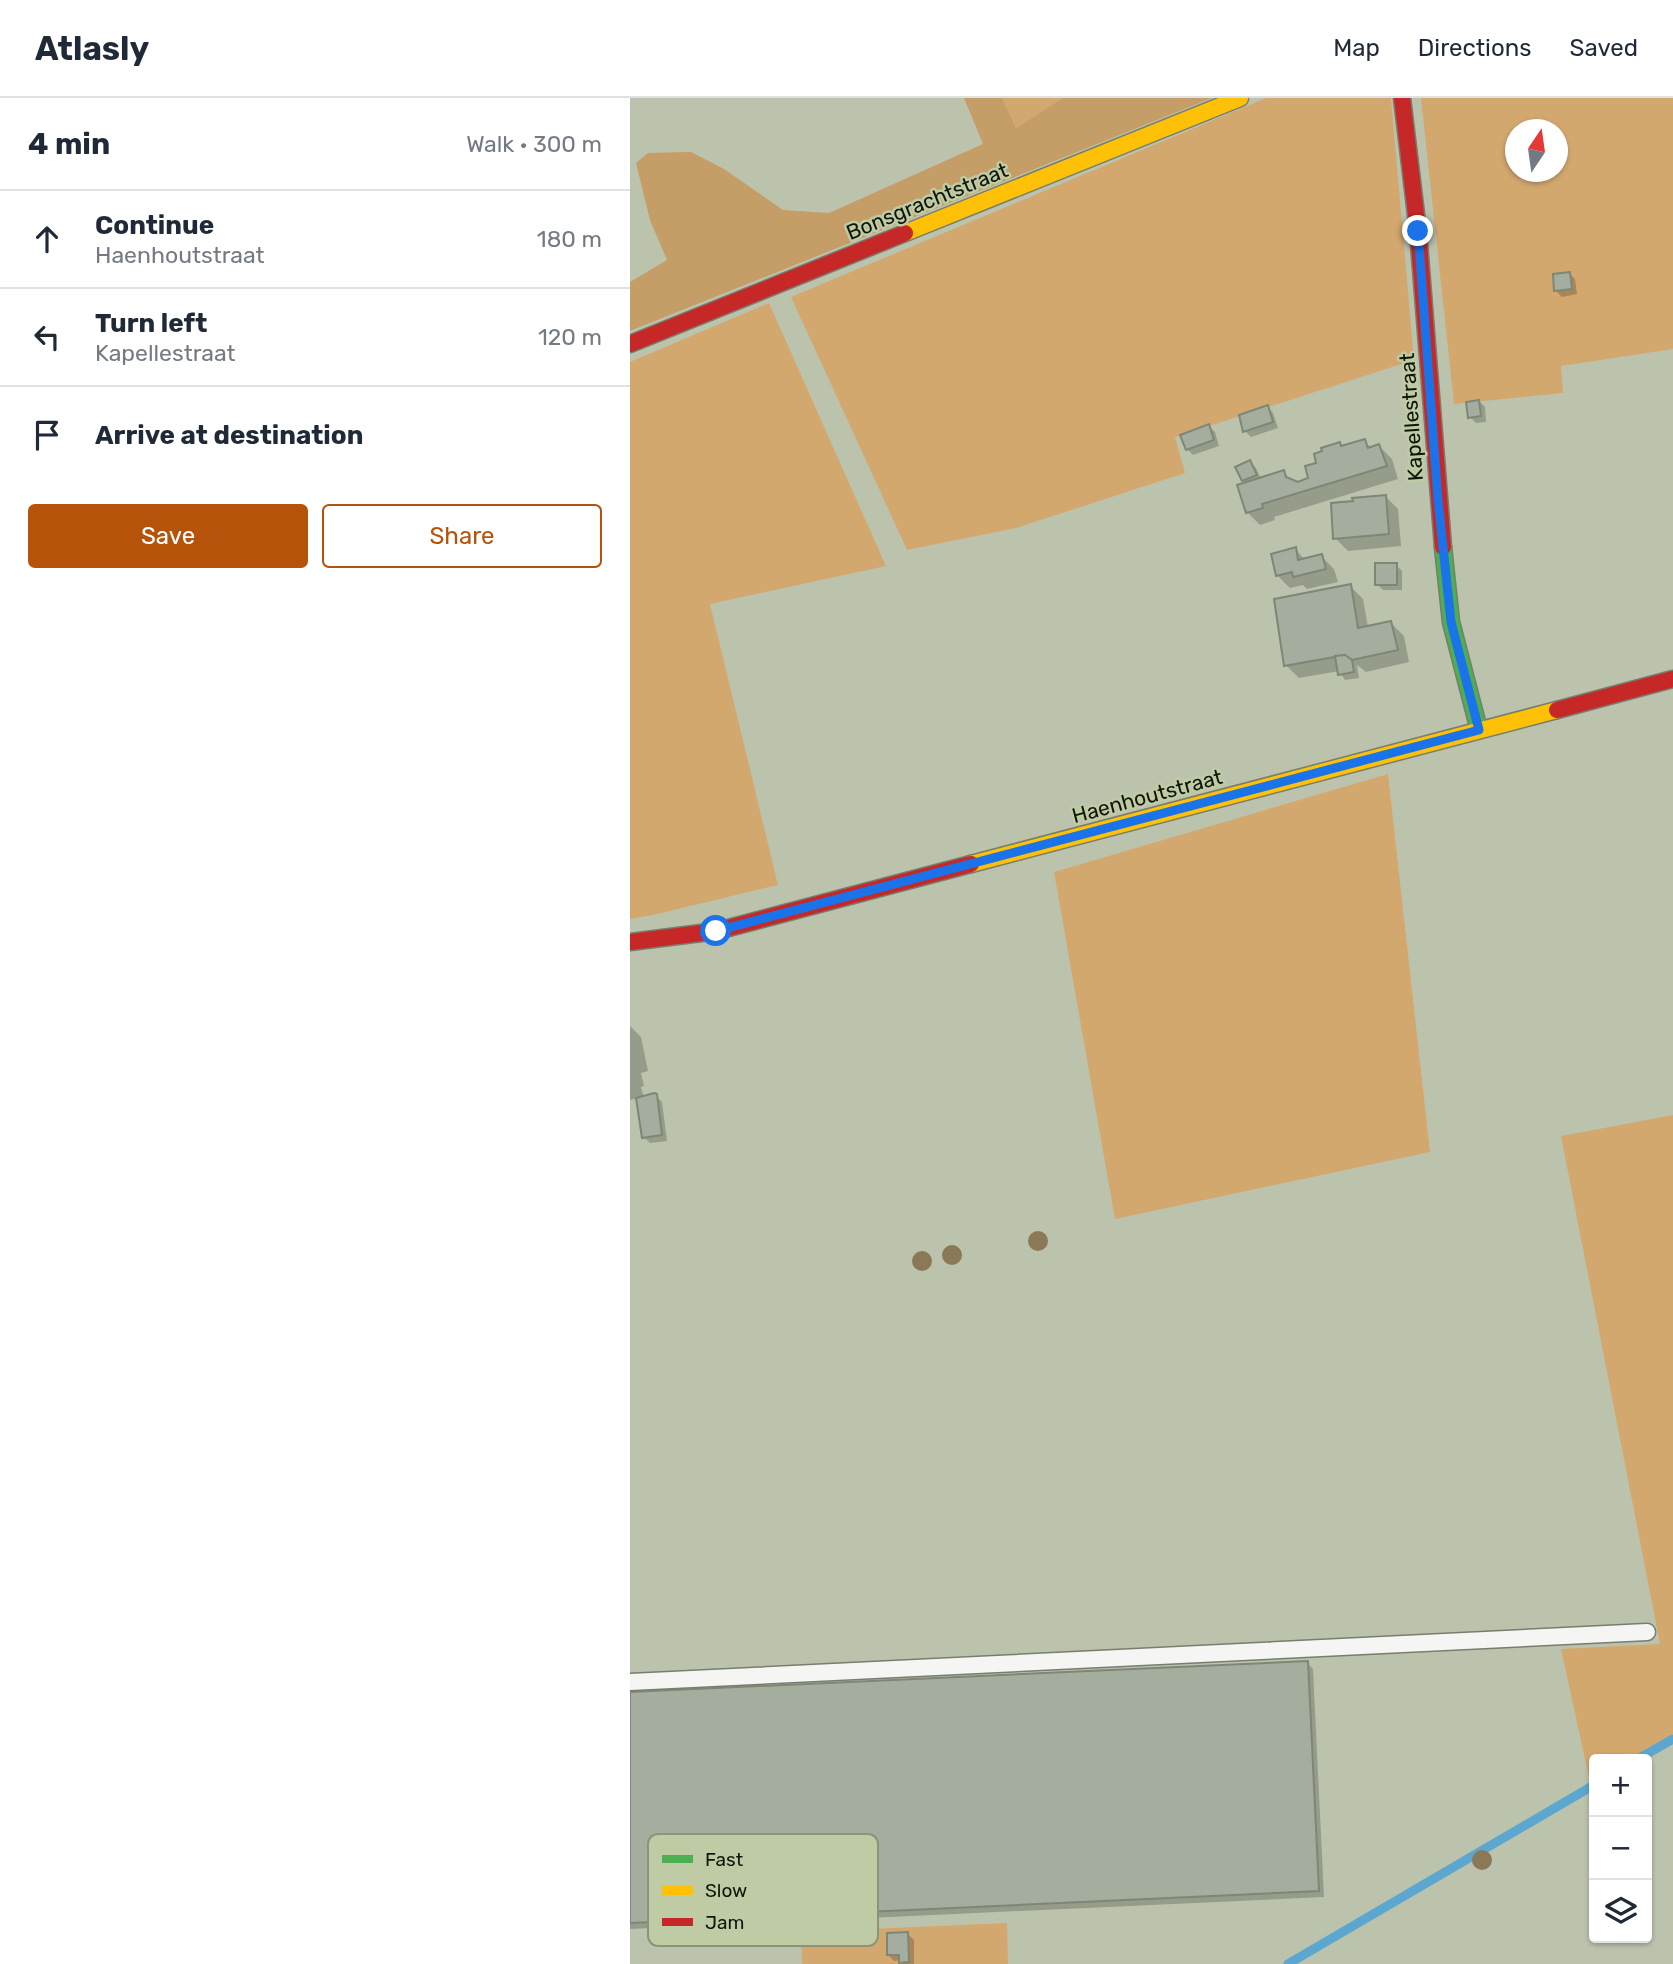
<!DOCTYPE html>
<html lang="en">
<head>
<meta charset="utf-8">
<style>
	body { margin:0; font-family:Rubik,sans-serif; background:#f2f2f3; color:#1f2937 }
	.controls { position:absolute; right:21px; bottom:21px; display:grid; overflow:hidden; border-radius:7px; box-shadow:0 2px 5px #0004 }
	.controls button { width:63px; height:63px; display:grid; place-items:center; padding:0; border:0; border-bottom:2px solid #e0e1e3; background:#fff; color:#1f2937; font:35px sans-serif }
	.compass { position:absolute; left:875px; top:21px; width:63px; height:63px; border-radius:50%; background:#fff; box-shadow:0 2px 5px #0004; rotate:13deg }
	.stop { position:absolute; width:21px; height:21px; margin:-16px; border:5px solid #1a73e8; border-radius:50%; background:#fff }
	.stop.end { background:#1a73e8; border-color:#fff; box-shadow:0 2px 7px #0008 }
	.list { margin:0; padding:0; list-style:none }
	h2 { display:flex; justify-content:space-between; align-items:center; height:91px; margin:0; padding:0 28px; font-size:30px }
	h2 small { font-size:23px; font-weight:400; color:#747a83 }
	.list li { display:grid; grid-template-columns:46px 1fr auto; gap:21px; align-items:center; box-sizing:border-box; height:98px; padding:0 28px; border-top:2px solid #e0e1e3 }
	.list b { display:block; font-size:26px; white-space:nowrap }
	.list p { margin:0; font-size:23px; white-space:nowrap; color:#747a83 }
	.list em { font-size:23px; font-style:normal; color:#747a83 }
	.actions { display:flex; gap:14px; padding:21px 28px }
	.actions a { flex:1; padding:16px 0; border:2px solid #b45309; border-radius:7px; text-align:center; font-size:24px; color:#b45309 }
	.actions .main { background:#b45309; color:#fff }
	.icon { flex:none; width:38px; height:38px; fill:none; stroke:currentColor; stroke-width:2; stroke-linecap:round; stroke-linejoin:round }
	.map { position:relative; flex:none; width:1043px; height:1866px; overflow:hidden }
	header { display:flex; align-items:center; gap:42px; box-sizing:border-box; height:98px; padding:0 35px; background:#fff; border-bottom:2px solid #e0e1e3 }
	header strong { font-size:33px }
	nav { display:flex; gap:38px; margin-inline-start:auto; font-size:24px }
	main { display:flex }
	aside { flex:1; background:#fff }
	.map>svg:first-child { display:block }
</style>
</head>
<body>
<header>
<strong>Atlasly</strong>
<nav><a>Map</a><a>Directions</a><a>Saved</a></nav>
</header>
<main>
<aside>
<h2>4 min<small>Walk · 300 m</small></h2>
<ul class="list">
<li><svg class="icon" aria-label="ahead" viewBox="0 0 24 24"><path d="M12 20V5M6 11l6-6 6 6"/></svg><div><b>Continue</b><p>Haenhoutstraat</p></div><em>180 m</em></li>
<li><svg class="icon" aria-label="left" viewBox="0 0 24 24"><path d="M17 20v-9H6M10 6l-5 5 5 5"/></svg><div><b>Turn left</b><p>Kapellestraat</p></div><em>120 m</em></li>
<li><svg class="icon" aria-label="arrive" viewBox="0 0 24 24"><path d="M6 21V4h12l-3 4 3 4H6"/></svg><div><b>Arrive at destination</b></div></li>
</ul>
<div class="actions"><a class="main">Save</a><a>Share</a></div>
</aside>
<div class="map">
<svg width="1043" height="1866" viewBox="0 0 1043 1866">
	<rect width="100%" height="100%" fill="#bcc3ad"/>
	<g fill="#d3a86f" fill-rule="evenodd">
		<path d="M372,0h61l-47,30z"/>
		<path d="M636,0h125l23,262 -239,77 10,36 -169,55 -109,22 -116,-253z"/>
		<path d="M791,0h252v251l-112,17 2,27 -109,11zM886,32h42v42h-42z"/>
		<path d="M139,205l117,263 -176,38 68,281 -125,30 -23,4v-557z"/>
		<path d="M758,676l42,378 -315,67 -61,-347z"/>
		<path d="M1043,1017v619l-43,25h-36v21l-4,2 -29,-133 99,-5 -99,-508z"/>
		<path d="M377,1825l1,41h-206l-1,-32z"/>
	</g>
	<path fill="#c59d66" d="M334,0h38l14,30 47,-30h149l-582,233v-49l37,-22 -17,-40 -14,-57 12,-10 43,-1 33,17 59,41 46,3 154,-69z"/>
	<g fill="#0003">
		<path d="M939,175l6,6 2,15 -15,3 -6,-6z"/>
		<path d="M849,303l6,6 1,15 -10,1 -6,-6z"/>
		<path d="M637,309l6,6 5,15 -27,9 -6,-6z"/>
		<path d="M579,328l6,6 4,14 -26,9 -6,-6z"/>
		<path d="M734,343l7,7 8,-2 13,13 6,20 -124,38 1,3 -15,5 -13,-13 -1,-28 -3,-4 7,-18 6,6 5,11 22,-7 9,9 6,3 13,-5 7,-15 21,-20 4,4z"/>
		<path d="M756,399l12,12 3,37 -53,5 -13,-13z"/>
		<path d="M665,451l10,11 16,-4 13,13 4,13 -31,7 -4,-4 -13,3 -13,-13z"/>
		<path d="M766,467l6,6v19h-19l-6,-6z"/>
		<path d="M720,488l13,13 5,28 23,-4 13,13 5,26 -43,10 -9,-7 2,13 -14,2 -6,-9 -40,7 -13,-13z"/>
		<path d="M0,928l11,11 7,34 -7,2 3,13 -3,1 3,11 12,-2 6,6 5,39 -17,2 -6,-6 -6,-39 -8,2z"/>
		<path d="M677,1565l6,6 11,228 -694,32v-235z"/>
		<path d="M278,1836l6,6v24h-11l-2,-4 -7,1 -6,-6z"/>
	</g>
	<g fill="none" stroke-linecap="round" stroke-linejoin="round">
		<g stroke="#5ca7cf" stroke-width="9">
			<path d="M1008,1661l35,-20"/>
			<path d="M658,1866l306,-179"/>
		</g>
	</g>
	<g fill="#a5ae9e" stroke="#7e8677" stroke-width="2">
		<path d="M940,174l2,17 -18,2 -1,-17z"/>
		<path d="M849,302l2,16 -13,2 -2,-16z"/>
		<path d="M638,307l5,17 -30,10 -4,-17z"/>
		<path d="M579,326l5,16 -28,10 -6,-15z"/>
		<path d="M735,341l3,9 11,-4 8,22 -125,38 1,4 -17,5 -9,-28 47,-15 2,7 12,5 10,-4 -3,-12 11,-3 -2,-9 8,-3 -1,-3 19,-6 1,4z"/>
		<path d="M620,362l7,15 -15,6 -7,-14z"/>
		<path d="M756,397l3,39 -56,5 -2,-36 22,-2 -1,-3z"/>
		<path d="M666,449l2,13 24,-6 4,15 -33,8 -1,-5 -16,4 -5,-22z"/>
		<rect x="745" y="465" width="22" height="22"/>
		<path d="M721,486l7,44 33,-7 7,29 -46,10 -7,-5 -61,11 -10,-67z"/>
		<path d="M715,557l7,5 2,12 -16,3 -3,-19z"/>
		<path d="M24,995l3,1 5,41 -20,3 -6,-40z"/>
		<path d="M678,1563l11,230 -689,32v-231z"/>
		<path d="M278,1834l1,30 -10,1v-8h-12v-22z"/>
	</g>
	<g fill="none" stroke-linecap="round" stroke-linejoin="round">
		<g stroke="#787d6d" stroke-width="19">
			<path id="lane" d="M0,1584l1017,-50"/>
		</g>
		<g stroke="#787d6d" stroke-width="19">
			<path id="fast" d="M813,449l8,75 28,108"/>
		</g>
		<g stroke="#787d6d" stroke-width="19">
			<g id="slow">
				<path d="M275,135l335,-135"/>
				<path d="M341,766l586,-154"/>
			</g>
		</g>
		<g stroke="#787d6d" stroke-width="19">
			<g id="jam">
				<path d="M772,0l16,133 25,316"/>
				<path d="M0,246l275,-111"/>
				<path d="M927,612l116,-31"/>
				<path d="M0,844l87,-11 254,-67"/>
			</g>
		</g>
		<use href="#lane" stroke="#f5f6f3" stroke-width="16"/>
		<use href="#fast" stroke="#4caf50" stroke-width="16"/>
		<use href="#slow" stroke="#ffc107" stroke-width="16"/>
		<use href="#jam" stroke="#c62828" stroke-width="16"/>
	</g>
	<g fill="#8b7856">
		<circle cx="408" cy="1143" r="10"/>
		<circle cx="322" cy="1157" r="10"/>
		<circle cx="292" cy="1163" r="10"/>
		<circle cx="852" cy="1762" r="10"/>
	</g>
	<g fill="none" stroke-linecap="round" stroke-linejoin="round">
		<path stroke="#1a73e8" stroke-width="9" d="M86,833l763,-201 -28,-108 -13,-122 -20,-269"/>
	</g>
	<g text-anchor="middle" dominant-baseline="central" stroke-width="5" stroke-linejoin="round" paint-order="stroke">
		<g font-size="21" fill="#111508" stroke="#bfcba5">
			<text transform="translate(297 103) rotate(-22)">Bonsgrachtstraat</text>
			<text transform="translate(781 319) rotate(-94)">Kapellestraat</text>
			<text transform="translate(517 698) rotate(-15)">Haenhoutstraat</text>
		</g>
	</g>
	<rect x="18" y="1736" width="230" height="112" rx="10" fill="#bfcba5" stroke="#8b9476" stroke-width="2"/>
	<rect x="32" y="1757" width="31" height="8" fill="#4caf50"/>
	<rect x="32" y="1788" width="31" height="9" fill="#ffc107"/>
	<rect x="32" y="1820" width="31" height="8" fill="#c62828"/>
	<g font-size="19" fill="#111508">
		<text x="75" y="1768">Fast</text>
		<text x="75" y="1799">Slow</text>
		<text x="75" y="1831">Jam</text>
	</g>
</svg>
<div class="controls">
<button>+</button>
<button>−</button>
<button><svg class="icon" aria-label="layers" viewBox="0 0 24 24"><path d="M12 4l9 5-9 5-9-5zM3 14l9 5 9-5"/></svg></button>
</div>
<svg class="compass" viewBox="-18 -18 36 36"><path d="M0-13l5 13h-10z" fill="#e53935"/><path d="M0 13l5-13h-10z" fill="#747a83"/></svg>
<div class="stop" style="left:86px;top:833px"></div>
<div class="stop end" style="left:788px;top:133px"></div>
</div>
</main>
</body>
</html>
